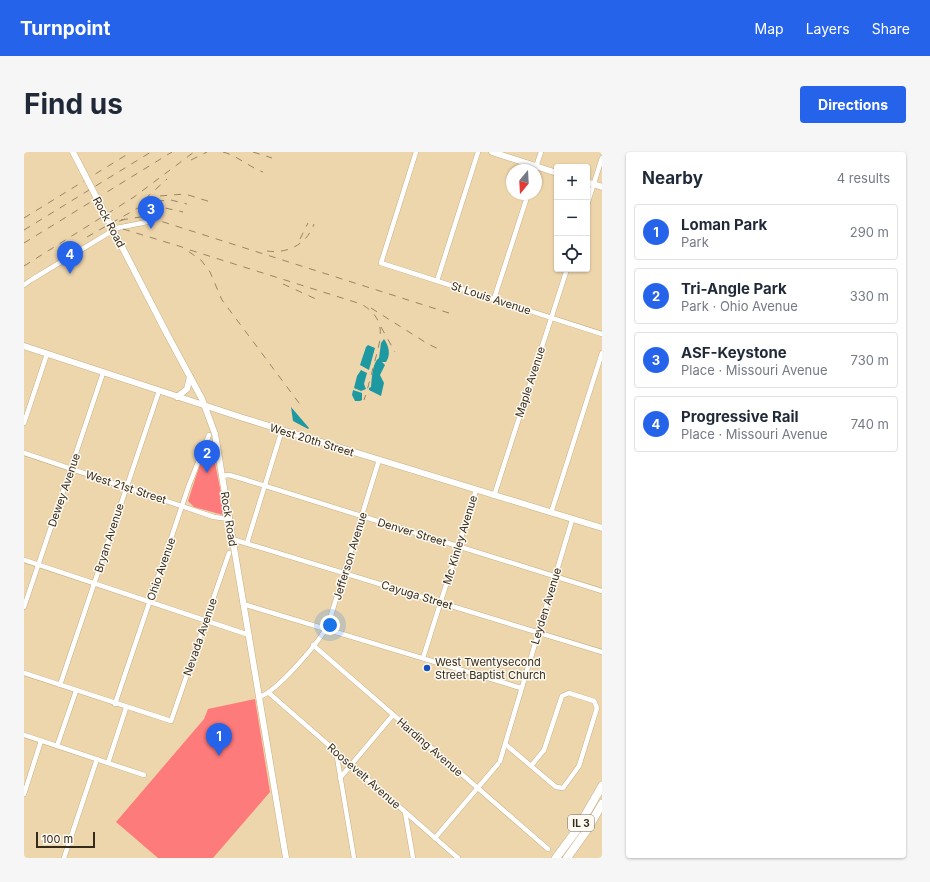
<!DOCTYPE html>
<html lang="en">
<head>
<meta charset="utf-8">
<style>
	body { margin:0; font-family:Inter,sans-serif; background:#f6f6f7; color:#1f2937 }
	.controls { position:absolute; right:12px; top:12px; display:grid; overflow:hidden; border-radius:4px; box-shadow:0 1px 3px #0004 }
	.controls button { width:36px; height:36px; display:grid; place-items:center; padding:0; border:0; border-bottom:1px solid #e0e1e3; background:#fff; color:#1f2937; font:20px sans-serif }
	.compass { position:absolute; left:482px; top:12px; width:36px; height:36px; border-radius:50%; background:#fff; box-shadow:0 1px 3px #0004; rotate:198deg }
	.scale { position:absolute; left:12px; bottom:10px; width:59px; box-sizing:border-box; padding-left:4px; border:2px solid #342b1b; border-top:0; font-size:11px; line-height:14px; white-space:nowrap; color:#342b1b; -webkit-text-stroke:3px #fef9f1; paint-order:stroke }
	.you { position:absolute; left:306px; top:473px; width:14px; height:14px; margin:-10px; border:3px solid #fff; border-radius:50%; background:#1a73e8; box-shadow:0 0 0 6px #1a73e833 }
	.badge { display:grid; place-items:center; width:26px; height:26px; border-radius:50%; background:#2563eb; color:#fff; font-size:13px; font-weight:700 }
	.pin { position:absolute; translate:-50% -33px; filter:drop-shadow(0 1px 2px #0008) }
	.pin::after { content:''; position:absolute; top:21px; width:14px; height:12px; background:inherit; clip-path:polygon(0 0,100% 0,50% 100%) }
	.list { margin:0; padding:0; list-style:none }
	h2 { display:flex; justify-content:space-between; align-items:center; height:52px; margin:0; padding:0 16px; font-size:17px }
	h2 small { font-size:13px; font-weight:400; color:#747a83 }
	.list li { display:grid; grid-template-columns:26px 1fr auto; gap:12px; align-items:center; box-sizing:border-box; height:56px; margin:0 8px 8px; padding:0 8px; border:1px solid #e0e1e3; border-radius:4px }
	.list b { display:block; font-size:15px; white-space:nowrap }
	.list p { margin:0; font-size:13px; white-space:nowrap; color:#747a83 }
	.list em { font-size:13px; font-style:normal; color:#747a83 }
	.icon { flex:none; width:22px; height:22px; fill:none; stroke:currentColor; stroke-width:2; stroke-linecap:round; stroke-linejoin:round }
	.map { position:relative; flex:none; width:578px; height:706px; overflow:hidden; border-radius:4px }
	header { display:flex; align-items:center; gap:24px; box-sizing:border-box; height:56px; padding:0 20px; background:#2563eb; color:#fff }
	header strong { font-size:19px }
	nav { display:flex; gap:22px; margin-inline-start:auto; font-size:14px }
	.intro { display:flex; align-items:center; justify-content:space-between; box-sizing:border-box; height:96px; padding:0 24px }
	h1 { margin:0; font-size:28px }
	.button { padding:10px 18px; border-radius:4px; background:#2563eb; color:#fff; font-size:14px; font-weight:700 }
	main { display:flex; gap:24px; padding:0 24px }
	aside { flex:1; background:#fff; border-radius:4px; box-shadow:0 1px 3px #0004 }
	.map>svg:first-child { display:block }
</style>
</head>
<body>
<header>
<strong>Turnpoint</strong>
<nav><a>Map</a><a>Layers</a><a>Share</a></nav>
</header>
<div class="intro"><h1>Find us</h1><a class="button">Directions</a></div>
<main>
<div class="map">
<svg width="578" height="706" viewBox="0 0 578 706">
	<rect width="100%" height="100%" fill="#eed6ac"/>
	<g fill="#fe7b7b">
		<path d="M187,291l14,70 -2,2 -29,-8 -6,-6 18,-55z"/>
		<path d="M231,547l15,93 -57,66h-55l-42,-36 88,-103 4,-10z"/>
	</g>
	<g fill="#1e99a1">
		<path d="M360,187c5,7 7,16 2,23h-4l3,3 -5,10 4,8 -3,13 -12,-6v-2l2,-1c1,-8 1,-24 8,-29l2,-15z"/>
		<path d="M344,193l7,3 -6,22 -9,-5 6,-18z"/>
		<path d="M337,218l6,3 -3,11 2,5 -5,2 -7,-3 3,-12z"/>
		<path d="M329,238l9,3v7l-2,1h-5l-3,-6z"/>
		<path d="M267,255l18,21 -1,1 -15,-8z"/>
	</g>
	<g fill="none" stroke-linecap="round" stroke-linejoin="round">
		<g stroke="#c5ae86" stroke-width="5.5">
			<g id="street">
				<path d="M392,0l-35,111 221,71"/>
				<path d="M511,18l6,-18"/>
				<path d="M563,53l15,-47"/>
				<path d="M413,129l41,-129"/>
				<path d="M0,133l7,-5 86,-52 30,-6"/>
				<path d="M470,147l34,-105"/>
				<path d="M0,271l23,-69"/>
				<path d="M0,301l190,64 15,2"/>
				<path d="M198,324l7,-1 14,4 359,112"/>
				<path d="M470,344l73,-227"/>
				<path d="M527,361l51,-160"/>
				<path d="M208,387l370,113"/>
				<path d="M223,391l35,-113"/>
				<path d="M0,408l225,75"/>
				<path d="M219,452l278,84"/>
				<path d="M0,455l79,-234"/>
				<path d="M289,493l235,204"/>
				<path d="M399,506l53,-168"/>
				<path d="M0,521l147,48 58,-168"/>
				<path d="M36,533l99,-294"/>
				<path d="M245,541l189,165"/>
				<path d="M235,545c18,-5 60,-55 69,-72l51,-165"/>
				<path d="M91,552l74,-219 20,-50"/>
				<path d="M0,583l120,40"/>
				<path d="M481,592l51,43 7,1 16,-22 18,-58 -3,-7 -25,-8 -7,3 -18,54 -13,16"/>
				<path d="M33,594l19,-55"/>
				<path d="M312,599l18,107"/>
				<path d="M476,609l72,-241"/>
				<path d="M84,611l18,-55"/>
				<path d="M316,626l53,-63"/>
				<path d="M0,642l17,-53"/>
				<path d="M381,660l8,46"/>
				<path d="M411,686l63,-74"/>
				<path d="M40,706l33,-99"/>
			</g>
		</g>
		<g stroke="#c5ae86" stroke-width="7">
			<g id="secondary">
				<path d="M468,0l65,21"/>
				<path d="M563,30l15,5"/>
				<path d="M143,182l35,65 13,35 71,424"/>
				<path d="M0,194l219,72 359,110"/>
				<path d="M153,245l10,-8 3,-12"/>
			</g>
		</g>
		<g stroke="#c5ae86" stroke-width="9">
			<g id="highway">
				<path d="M532,706l20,-27 26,-45"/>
				<path d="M543,706l20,-28 15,-26"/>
			</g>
		</g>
		<use href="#street" stroke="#fff" stroke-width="4.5"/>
		<use href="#secondary" stroke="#fff" stroke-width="6"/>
		<use href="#highway" stroke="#fff" stroke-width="8"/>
		<g stroke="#968567" stroke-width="1" stroke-dasharray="7 7" stroke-linecap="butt">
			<path d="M199,0c15,4 26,15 40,20"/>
			<path d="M229,0l19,6"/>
			<path d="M167,8l16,-8"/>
			<path d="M121,47l22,-20"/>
			<path d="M133,49l14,-1 16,4"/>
			<path d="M128,53l31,7"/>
			<path d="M0,66l107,-66"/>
			<path d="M97,68l19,-3 17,3 295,94"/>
			<path d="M82,74l19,-7"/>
			<path d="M99,77l59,18 19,13 9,12 12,28 80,107"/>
			<path d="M0,78l127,-78"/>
			<path d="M63,85l72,-41 26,-2 29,9"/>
			<path d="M276,87l8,-16"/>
			<path d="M0,91l148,-91"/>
			<path d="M166,98l171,54c27,15 20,35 13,60 -3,12 -6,24 -10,36"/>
			<path d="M243,99c21,3 40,-7 47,-27"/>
			<path d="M0,114l110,-69 60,-45"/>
			<path d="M259,132l33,15"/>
			<path d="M347,156l57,36 15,7"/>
			<path d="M357,175l14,25"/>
		</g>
		<g stroke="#c5ae86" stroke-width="7" stroke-linecap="butt">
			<path id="secondary-bridge" d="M49,0l94,182"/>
		</g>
		<use href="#secondary-bridge" stroke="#fff" stroke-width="6"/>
	</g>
	<circle fill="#1750bc" stroke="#fef9f1" stroke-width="1.5" cx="403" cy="516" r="4"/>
	<g text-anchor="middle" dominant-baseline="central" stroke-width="3" stroke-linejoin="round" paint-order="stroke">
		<rect fill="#fef9f1" stroke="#71695b" stroke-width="1" x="544" y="663" width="26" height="16" rx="3"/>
		<g font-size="10" font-weight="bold" fill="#342b1b">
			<text x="557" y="671">IL 3</text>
		</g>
		<g font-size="11" fill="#342b1b" stroke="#fef9f1">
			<text transform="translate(85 70) rotate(62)">Rock Road</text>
			<text transform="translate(467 146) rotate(18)">St Louis Avenue</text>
			<text transform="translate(506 230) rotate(-72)">Maple Avenue</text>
			<text transform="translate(288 288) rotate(17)">West 20th Street</text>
			<text transform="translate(102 335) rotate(18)">West 21st Street</text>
			<text transform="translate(40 338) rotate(-71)">Dewey Avenue</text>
			<text transform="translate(205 367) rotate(81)">Rock Road</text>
			<text transform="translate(388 380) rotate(17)">Denver Street</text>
			<text transform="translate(85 386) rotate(-72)">Bryan Avenue</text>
			<text transform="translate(436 388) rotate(-73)">Mc Kinley Avenue</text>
			<text transform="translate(326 404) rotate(-73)">Jefferson Avenue</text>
			<text transform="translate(137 417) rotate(-71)">Ohio Avenue</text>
			<text transform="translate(393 443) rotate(17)">Cayuga Street</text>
			<text transform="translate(522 454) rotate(-73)">Leyden Avenue</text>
			<text transform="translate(176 485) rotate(-71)">Nevada Avenue</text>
			<text transform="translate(406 595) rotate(41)">Harding Avenue</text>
			<text transform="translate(340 624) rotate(41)">Roosevelt Avenue</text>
		</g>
		<g font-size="11" fill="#342b1b" stroke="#fef9f1" text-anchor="start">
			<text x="411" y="510">West Twentysecond<tspan x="411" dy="13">Street Baptist Church</tspan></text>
		</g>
	</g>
</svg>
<div class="controls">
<button>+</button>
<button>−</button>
<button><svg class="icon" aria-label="locate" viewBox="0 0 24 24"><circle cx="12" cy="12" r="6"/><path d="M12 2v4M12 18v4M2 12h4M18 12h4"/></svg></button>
</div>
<svg class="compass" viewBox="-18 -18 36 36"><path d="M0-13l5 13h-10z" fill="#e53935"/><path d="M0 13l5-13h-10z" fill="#747a83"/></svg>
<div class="scale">100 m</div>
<div class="you"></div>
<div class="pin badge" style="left:195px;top:604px">1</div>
<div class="pin badge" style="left:183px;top:321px">2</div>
<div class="pin badge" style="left:127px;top:77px">3</div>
<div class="pin badge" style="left:46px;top:122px">4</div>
</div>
<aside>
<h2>Nearby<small>4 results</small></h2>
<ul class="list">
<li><span class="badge">1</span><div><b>Loman Park</b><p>Park</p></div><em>290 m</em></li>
<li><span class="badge">2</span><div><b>Tri-Angle Park</b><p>Park · Ohio Avenue</p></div><em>330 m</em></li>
<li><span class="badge">3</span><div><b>ASF-Keystone</b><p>Place · Missouri Avenue</p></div><em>730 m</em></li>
<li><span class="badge">4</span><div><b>Progressive Rail</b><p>Place · Missouri Avenue</p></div><em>740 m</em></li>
</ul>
</aside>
</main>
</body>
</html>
